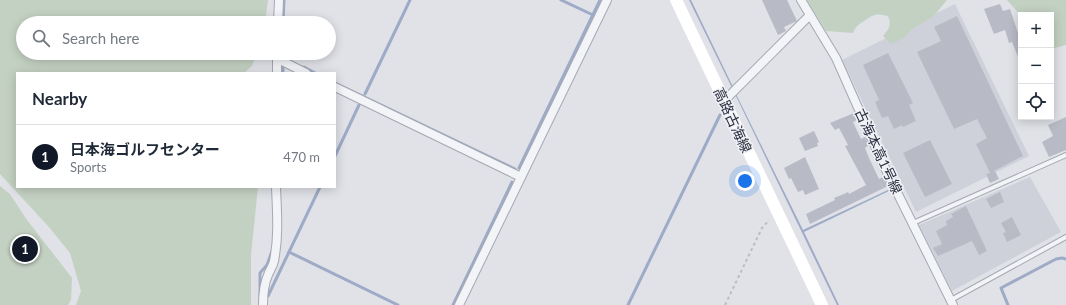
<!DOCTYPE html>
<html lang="en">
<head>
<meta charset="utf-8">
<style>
	body { margin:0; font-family:Lato,"Noto Sans JP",sans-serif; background:#f2f2f3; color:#1f2937 }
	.controls { position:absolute; right:12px; top:12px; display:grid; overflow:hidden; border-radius:0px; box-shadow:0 2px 10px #0003 }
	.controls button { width:36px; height:36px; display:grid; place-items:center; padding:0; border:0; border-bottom:1px solid #e0e1e3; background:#fff; color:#1f2937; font:20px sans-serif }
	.you { position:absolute; left:745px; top:181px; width:14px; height:14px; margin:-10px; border:3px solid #fff; border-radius:50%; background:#1a73e8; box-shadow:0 0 0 6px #1a73e833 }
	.badge { display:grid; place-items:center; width:26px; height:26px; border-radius:50%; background:#111827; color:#fff; font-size:13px; font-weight:700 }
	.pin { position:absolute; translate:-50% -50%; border:2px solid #fff; box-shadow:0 1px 4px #0006 }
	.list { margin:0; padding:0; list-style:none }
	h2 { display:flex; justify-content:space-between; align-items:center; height:52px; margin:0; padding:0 16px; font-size:17px }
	h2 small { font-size:13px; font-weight:400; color:#747a83 }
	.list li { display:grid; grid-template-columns:26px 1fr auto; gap:12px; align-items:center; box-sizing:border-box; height:64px; padding:0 16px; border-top:1px solid #e0e1e3 }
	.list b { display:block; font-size:15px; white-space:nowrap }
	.list p { margin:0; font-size:13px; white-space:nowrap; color:#747a83 }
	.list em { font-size:13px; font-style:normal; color:#747a83 }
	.icon { flex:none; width:22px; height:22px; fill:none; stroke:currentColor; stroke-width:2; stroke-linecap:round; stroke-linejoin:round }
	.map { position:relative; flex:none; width:1066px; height:305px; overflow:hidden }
	.search { position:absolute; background:#fff; box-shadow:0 2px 10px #0003; left:16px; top:16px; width:320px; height:44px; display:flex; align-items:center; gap:10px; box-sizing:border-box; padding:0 14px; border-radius:22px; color:#747a83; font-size:15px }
	.panel { position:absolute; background:#fff; box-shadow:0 2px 10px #0003; left:16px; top:72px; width:320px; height:116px; border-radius:0px }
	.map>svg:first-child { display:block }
</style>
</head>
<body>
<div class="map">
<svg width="1066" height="305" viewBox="0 0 1066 305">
	<rect width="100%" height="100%" fill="#e0e2e8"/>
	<g fill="#cfd1da">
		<path d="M955,4l74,152 -113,56 -74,-152z"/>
		<path d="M1030,177l31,55 -109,59 -33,-66z"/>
	</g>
	<g fill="#c3d1c2">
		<path d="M0,0h268l-3,23h-242v30h234l-5,13 -8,7h-227v114h241l-7,68v50h-175l5,-14 -11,-38 -22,-27 -48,-52z"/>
		<path d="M807,0h140l-14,17 -21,12 -8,9 -13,6 -8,-8c6,-7 9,-11 5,-20 -12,-3 -14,-2 -24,5 -6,4 -8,5 -11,12l-27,-2z"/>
		<path d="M1007,0h59v45l-15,4v-34l-30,1z"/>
		<path d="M0,186l10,8 17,26 45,58 -1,22 -3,5h-68z"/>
	</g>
	<g fill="#9eabc6">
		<path d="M689,0h2l43,89 -1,1z"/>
		<path d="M734,92h1l68,138 87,-41 1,1 -87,42 35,73h-2z"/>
	</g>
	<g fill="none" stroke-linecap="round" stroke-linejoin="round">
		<g stroke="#9eabc6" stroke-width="3">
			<path d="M561,0l32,15"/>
			<path d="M283,23l1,-23"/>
			<path d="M283,53l7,8"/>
			<path d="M283,67v6"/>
			<path d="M304,67l11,6"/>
			<path d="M335,83l180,86"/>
			<path d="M365,94l45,-94"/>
			<path d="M335,156l24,-51"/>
			<path d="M519,168l81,-168"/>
			<path d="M289,252l109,53"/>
			<path d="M260,296v-23l7,-8 5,-14"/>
			<path d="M268,296l52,-109"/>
			<path d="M453,305l59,-123"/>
			<path d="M628,305l92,-190"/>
			<path d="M1008,305l-7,-17 55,-29 6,-1 4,1"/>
		</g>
	</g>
	<g fill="#b8bbc5">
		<path d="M762,0h25l10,21 -13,6 2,4 -8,4z"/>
		<path d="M1000,4l3,7 7,-2 11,33v22l-9,-22 -3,1 -4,-13 -11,4 -10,-25z"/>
		<path d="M957,16l66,140 -31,16 3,-1 4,8 -9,4 -4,-9 4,-1 -14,-29 11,-6 -10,-19 -23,10 -37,-77 24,-11 -7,-14z"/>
		<path d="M888,53l25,50 -4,2 7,16 -13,6 -1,-2 -8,4 -6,-13 -6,2 -7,-16 4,-2 -16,-35z"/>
		<path d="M854,113l3,7 -4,2 8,17 4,-2 4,8 -4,3 4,10 10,21 4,-2 5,9 -78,38 -4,-10 29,-14 -1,-2 10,-4 4,-2 1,2 17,-9 -21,-39 3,-1 -9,-17 -4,2 -5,-7z"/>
		<path d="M1066,117v33l-17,7 -7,-15 11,-6 -5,-11z"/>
		<path d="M814,131l5,11 -2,1 1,3 -13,5 -6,-13z"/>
		<path d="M930,140l22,44 -27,13 -22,-44z"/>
		<path d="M805,157l14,32 -14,6 -2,-5 -5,2 -7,-14 -2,1 -5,-11z"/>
		<path d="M1000,192l4,10 -13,6 -5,-9z"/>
		<path d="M966,206l21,45 -8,4 -7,-14 -34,15 -5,-8 9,-4 -6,-13 11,-6 -1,-4 7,-4 -2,-3z"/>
		<path d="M1012,217l9,18 -14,7 -4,-9 3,-1 -5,-9z"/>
	</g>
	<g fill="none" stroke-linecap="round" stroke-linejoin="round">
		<g stroke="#a6a8b2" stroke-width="6">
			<g id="lane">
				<path d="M913,223l153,-68"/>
				<path d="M951,300l115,-63"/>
			</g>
		</g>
		<g stroke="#a6a8b2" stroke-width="10">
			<g id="street">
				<path d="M801,0l35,58 47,106 70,141"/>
				<path d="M278,23l1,-23"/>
				<path d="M278,59l28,14"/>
				<path d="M277,73v-20"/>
				<path d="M335,87l186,90"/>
				<path d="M724,101l86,-86"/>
				<path d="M263,305c0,-10 1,-21 5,-30 2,-5 5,-9 6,-14 5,-25 3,-49 2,-74"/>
				<path d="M459,305l148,-305"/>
			</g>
		</g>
		<path stroke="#bbbdc3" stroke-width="2" stroke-dasharray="3 3" stroke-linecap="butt" d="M725,305l37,-77 7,-8"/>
		<use href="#lane" stroke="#f3f4f7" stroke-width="4"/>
		<use href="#street" stroke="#f3f4f7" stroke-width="8"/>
		<path stroke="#fff" stroke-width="12" d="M676,0l146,305"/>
	</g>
	<g text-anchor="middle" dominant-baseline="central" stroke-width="3" stroke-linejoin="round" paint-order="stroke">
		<g font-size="14" fill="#2a2e3e" stroke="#f0f1f6">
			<text transform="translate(733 120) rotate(65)">高路古海線</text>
			<text transform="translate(879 151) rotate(65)">古海本高1号線</text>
		</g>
	</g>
</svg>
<div class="controls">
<button>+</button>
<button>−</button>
<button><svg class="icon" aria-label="locate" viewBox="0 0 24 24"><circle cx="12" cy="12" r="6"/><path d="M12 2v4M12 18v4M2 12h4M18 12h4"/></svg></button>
</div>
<div class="you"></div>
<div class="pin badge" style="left:25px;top:249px">1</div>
<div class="search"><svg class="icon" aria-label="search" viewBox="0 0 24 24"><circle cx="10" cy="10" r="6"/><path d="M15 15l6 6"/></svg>Search here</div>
<section class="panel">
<h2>Nearby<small></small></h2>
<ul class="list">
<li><span class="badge">1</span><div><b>日本海ゴルフセンター</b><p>Sports</p></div><em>470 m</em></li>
</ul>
</section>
</div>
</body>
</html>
